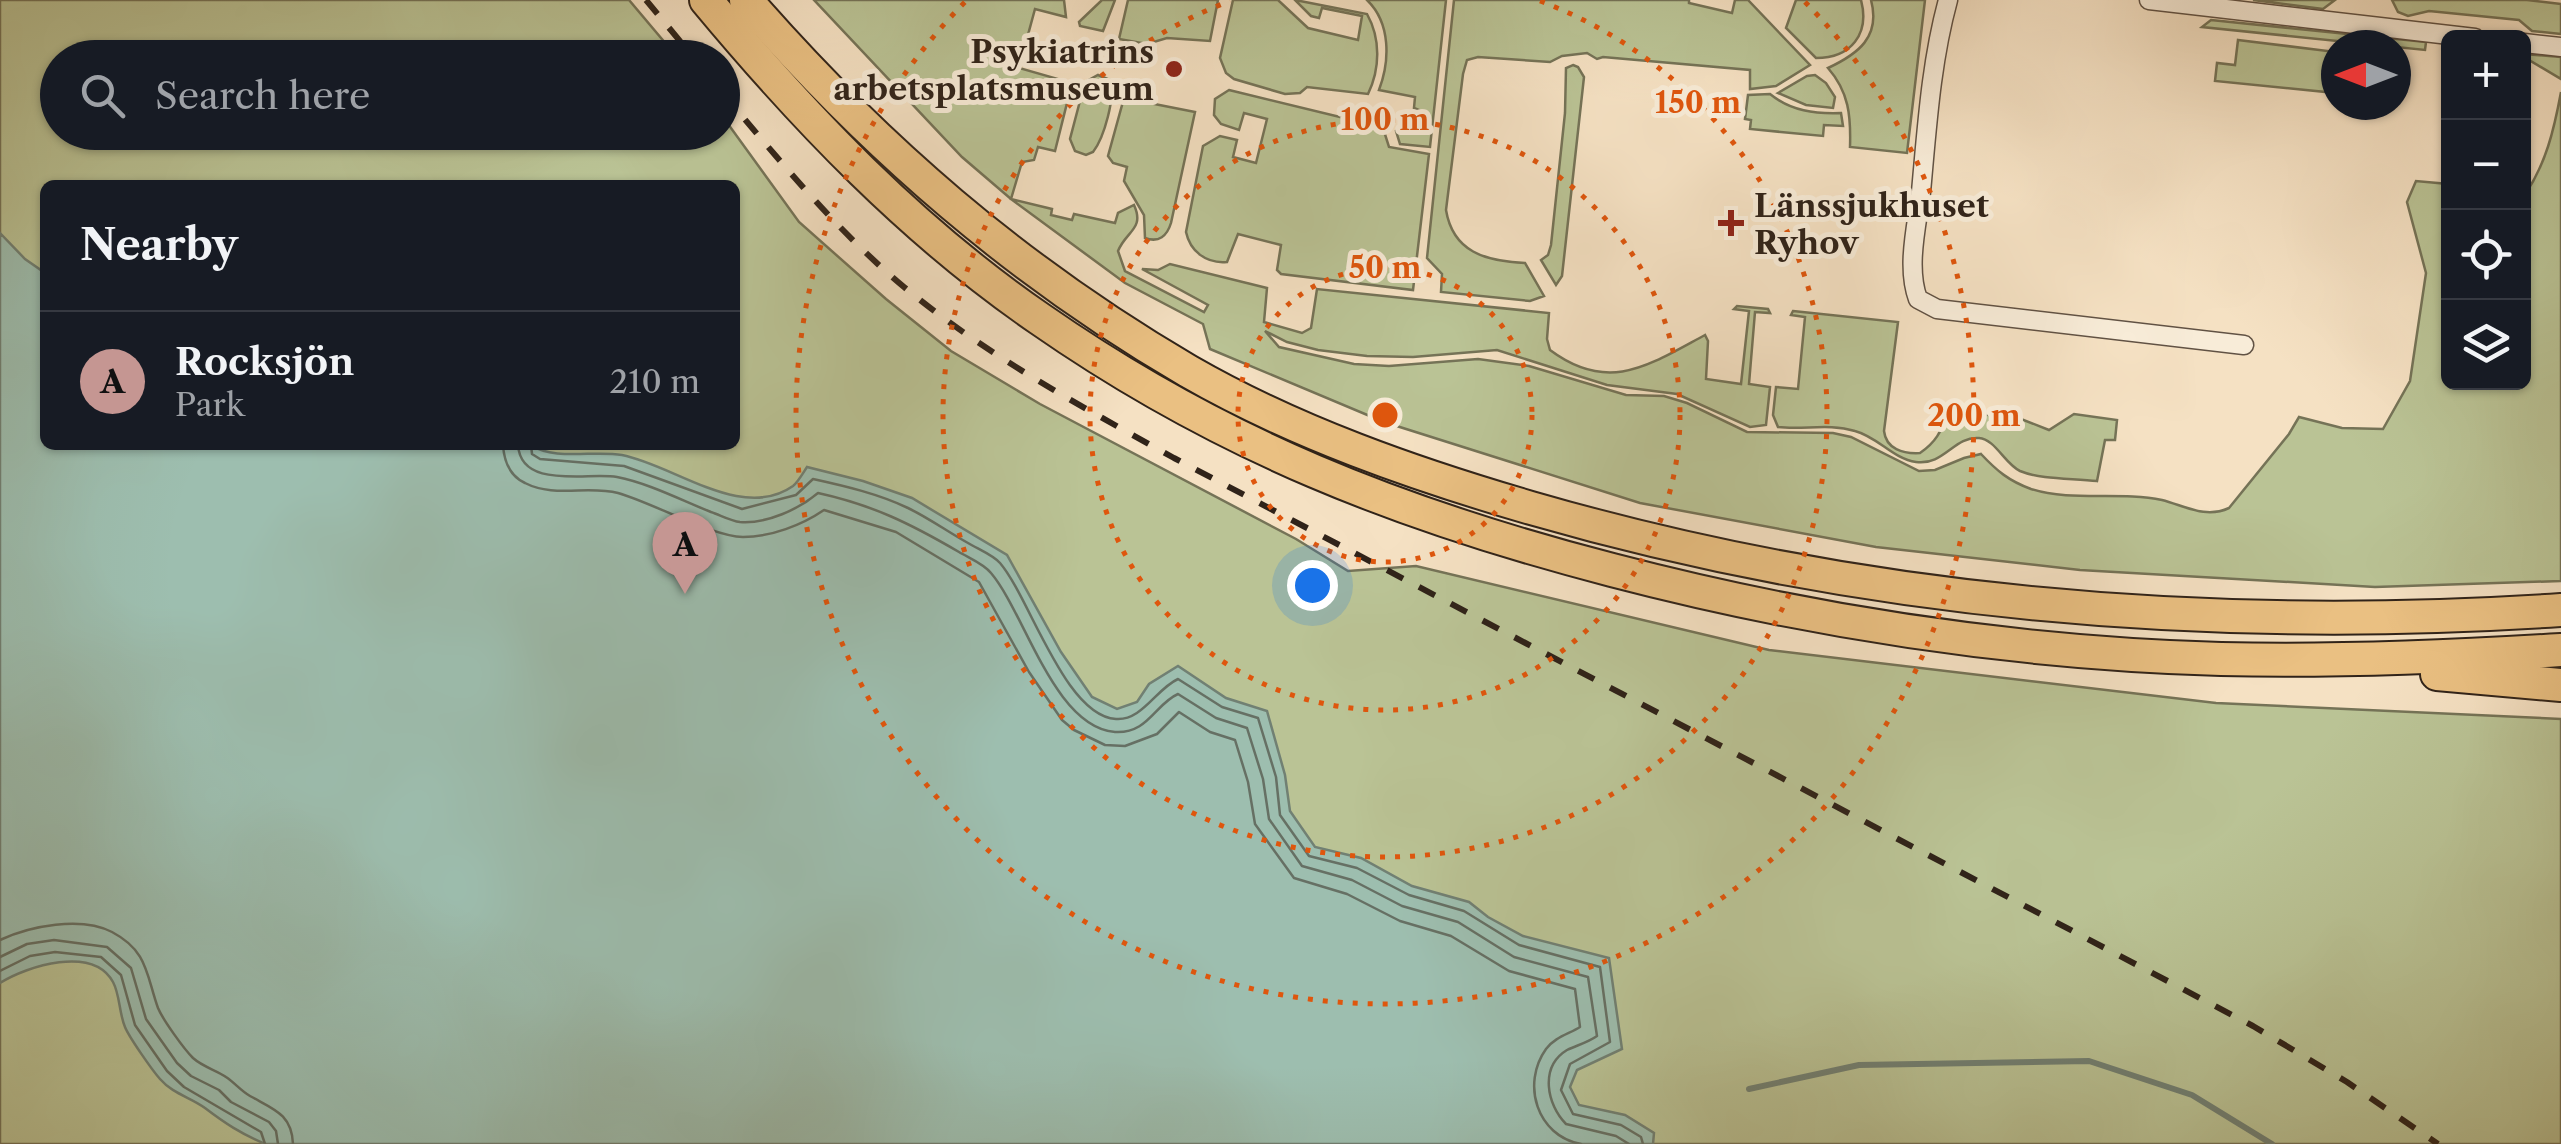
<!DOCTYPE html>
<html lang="en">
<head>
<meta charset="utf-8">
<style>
	body { margin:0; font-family:"Libre Caslon Text",serif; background:#242831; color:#f1f3f6 }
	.controls { position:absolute; right:30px; top:30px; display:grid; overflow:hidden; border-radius:15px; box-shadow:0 2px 8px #0004 }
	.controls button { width:90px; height:90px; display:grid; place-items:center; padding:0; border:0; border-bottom:2px solid #363941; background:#171b24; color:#f1f3f6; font:50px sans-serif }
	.compass { position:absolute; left:2321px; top:30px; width:90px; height:90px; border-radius:50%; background:#171b24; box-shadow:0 2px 8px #0004; rotate:270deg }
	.you { position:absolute; left:1312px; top:585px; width:35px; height:35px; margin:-25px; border:8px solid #fff; border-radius:50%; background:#1a73e8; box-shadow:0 0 0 15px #1a73e833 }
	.badge { display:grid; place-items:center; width:65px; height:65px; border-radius:50%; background:#c59692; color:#111; font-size:32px; font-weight:700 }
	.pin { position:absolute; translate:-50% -82px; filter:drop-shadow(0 2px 5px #0008) }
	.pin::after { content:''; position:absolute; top:52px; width:35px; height:30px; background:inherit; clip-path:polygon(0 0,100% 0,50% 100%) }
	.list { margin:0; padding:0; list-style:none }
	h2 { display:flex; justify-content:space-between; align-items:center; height:130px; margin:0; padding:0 40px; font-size:42px }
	h2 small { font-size:32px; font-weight:400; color:#9ea1a6 }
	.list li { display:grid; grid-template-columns:65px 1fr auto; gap:30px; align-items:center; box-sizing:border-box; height:140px; padding:0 40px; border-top:2px solid #363941 }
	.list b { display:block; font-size:38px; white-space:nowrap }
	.list p { margin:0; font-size:32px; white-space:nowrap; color:#9ea1a6 }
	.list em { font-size:32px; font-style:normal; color:#9ea1a6 }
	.icon { flex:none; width:55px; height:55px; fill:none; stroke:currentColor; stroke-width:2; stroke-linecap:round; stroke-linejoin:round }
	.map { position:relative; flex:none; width:2561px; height:1144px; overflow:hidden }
	.search { position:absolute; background:#171b24; box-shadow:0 2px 8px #0004; left:40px; top:40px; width:700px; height:110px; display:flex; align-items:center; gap:25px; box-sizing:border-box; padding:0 35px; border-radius:55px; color:#9ea1a6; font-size:38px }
	.panel { position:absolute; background:#171b24; box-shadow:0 2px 8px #0004; left:40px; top:180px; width:700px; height:270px; border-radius:15px }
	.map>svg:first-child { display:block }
</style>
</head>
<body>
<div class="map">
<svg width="2561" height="1144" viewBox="0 0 2561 1144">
	<rect width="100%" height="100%" fill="#f5e1c3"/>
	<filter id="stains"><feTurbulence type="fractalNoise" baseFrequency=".002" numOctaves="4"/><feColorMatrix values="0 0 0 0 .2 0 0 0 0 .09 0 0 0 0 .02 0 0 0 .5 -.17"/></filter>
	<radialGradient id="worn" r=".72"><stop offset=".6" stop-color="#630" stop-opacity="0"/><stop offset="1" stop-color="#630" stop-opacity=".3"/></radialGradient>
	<g fill="#bac395" stroke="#757357" stroke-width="2.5" fill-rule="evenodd">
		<path d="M0,0h629l48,57 -619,1v74h664l1,-15 76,105 87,77 65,52 89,53 256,135 52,32 68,-5 353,84 447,53 345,16v425h-2561zM45,185h690v260h-690z"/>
		<path d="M814,0h250l2,17 -31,-8 -16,59 53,15 -17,68 -17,-4 -4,13 -12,2 -11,37 41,10 -1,6 21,5 2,-6 41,9 3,-10 16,-8c11,24 -8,26 -16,46l7,20 79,41 4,-7 -66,-36 16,1 12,-6 97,24 -3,34 38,11 9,-5 6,-39 232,24 -2,26 3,11c59,44 99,15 155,-15l3,6 -2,38 35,5 8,-73 -15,-2 3,-3 31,3 2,4 -15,-1 -6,72 21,3 -4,38 -16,2 -73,-33 -70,-9 -110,-35 -84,7 -46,-1 -49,-6 -31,-8 -22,-11 14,16 75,17 35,2 89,-7 51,7 97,29 38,1 23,7 60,29 86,1 18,4 68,34 16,-1 29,-12 17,-4c16,17 28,27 50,35 41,13 89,2 131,11 23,6 44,19 67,8l60,-74 10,-17 43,11 41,1 27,-48 16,-108 -19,-71 9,-21 32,3v198h76v-186c22,-32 30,-66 37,-104v489l-186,6 -295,-17 -204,-23 -236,-44 -256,-81 -174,-73 -7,-25 -78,-41 -114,-84 -49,-42z"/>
		<path d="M1102,0h13l-12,31 -23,-5 -1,-4z"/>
		<path d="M1128,0h90l-8,41 -43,-3 -20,6 -28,-5z"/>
		<path d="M1233,0h45l30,28 50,12 4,-24 -40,-8 -3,10 -8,-2 -16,-16 72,14c14,25 13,55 1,80l-61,-7 -7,6 -15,1 -51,-15 -8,-6 -6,-15z"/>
		<path d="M1367,0h79l-16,147 -30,-3 -4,-13 4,-3 15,2 4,-20 -5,-2 1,-11 -36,-7c11,-29 12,-67 -12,-90z"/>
		<path d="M1454,0h235v3l43,10 3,-13h13l62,65 -34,21 -26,3v-19l-147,-13 -6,2 -10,-6 -25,3 -12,6 -72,-5 -11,3 -4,14 -17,136c7,42 39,51 79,53l19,33 -14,5 -89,-9 1,-18 -15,-16z"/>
		<path d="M1796,0h65c9,34 -10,58 -45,58l-30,-30z"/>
		<path d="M1871,0h54l-18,153 -57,-6c1,-31 -1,-55 -22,-79 30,-14 53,-31 43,-68z"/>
		<path d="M2253,0h82l-12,9z"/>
		<path d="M2392,0h135l34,4v30l-29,-3 -13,-11 -90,-9 -21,5 -10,-4z"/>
		<path d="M2211,20l215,22 -1,8 -223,-23z"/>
		<path d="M2238,40l98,12v41l-121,-12 2,-18 18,2z"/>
		<path d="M2524,54l37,3v22l-37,-22z"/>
		<path d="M1573,65l5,2 6,10 -22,199 -6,9 -15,-25 7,-5 3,-10 14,-132 1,-45z"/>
		<path d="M1098,75l12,5c6,16 -6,58 -17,72l-7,3 -11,-4 -5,-12 15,-57z"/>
		<path d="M1815,75l11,8 9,14 -2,11 -27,-3 -28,-12 29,-17z"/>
		<path d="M1229,90l148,36 6,2 6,19 40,7 -16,136 -132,-16 -4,-4 4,-25 -43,-11 -11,28c-21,2 -37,-11 -41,-30l17,-86 17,-10 17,4 -4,17 23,6 11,-44 -23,-6 -5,17 -18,-6 -7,-9 1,-16z"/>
		<path d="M1770,94c21,17 45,20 71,19l2,13 -19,-1 -1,11 -73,-7 1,-9 -6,-1 3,-24z"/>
		<path d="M1124,98l71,14 -24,111c-4,13 -12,20 -26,15l-1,-23 -20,-34 3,-14 -14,-4 -5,-7z"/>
		<path d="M1793,311l105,11 -14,109c2,18 19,23 36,22 16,-11 21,-21 27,-39l29,2 30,-3 43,17 25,-16 43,6 -2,20h-10l-8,41c-24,-3 -55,-1 -77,-10 -15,-7 -25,-32 -41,-33 -25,-2 -35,28 -63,24 -23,-3 -38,-25 -61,-31 -26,-8 -51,-1 -77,-4l-5,-12 3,-28 22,2 7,-72 -14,-2z"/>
	</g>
	<path fill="#9dbeaf" stroke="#718073" stroke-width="2.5" d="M0,233l25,26 20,14v172h485c26,16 63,5 92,10 52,10 120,67 171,31 5,-4 10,-13 14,-19l56,14 49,17 95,57 54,97 31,45 25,12 20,-7 12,-18 29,-18 48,32 41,13 18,64 5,36 25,36 46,11 51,28 57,16 19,15 35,19 86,22 13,91 -45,21 -7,17 9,18 46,10 29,18 -1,11h-1388c-25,-11 -39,-20 -60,-36 -15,-11 -32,-14 -45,-29 -8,-9 -31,-42 -35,-52 -6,-14 -5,-32 -12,-45 -20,-37 -86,-16 -113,1z"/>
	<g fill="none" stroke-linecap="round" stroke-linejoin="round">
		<g stroke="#667064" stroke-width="2.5">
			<path d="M503,445c1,16 7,31 22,38 29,15 63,2 93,10 33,9 95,44 125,44 28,0 59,-12 81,-27l72,22 83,50 50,90 33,48 12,10 31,15 20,1 32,-12 22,-22 31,20 25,8 13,42 7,42 39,54 53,16 53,27 51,15 58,35 66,18 5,38c-11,7 -25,10 -34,22 -25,35 -9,87 35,95"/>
			<path d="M518,445c3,45 70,27 99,32 31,6 64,23 94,35 9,3 20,9 29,10 27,2 59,-13 78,-29 55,12 93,31 141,59 10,6 25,12 32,21 34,40 63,154 124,159 33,2 40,-28 63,-38l38,24 31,10 16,51 6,40 33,47 50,14 50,26 56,16 56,35 74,20 9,59c-10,7 -20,9 -30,14 -28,17 -20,55 -1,74l50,12 13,8"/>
			<path d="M531,445l1,9 8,5 84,7 118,43 54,-14 17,-16c32,7 66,15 95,29 21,10 40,24 60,35 10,6 25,12 32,20 30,35 65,153 116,156 26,2 40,-30 62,-40l44,28 36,11 18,59 4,38 29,41 48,12 52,27 55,16 55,34 81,22 10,75 -40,22 -9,26 12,24 48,11 20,12 2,7"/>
			<path d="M0,940c30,-14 81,-24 112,-8 36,19 34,42 46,76 5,12 26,41 35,50 10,9 23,12 33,19 9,6 15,14 24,19 23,13 42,18 43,48"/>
			<path d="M0,957l27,-13 27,-4 53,7 24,21 15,51 31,44 14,13 28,14 12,12 38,20 7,9 2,13"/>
			<path d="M0,971l30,-15 25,-4 46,5 20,18 14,50 32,46 17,16 77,45 4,12"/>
		</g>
		<path stroke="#718073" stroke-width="6" d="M1749,1089l110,-24 230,-4 103,34 80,49"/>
		<g stroke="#615244" stroke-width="21">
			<g id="street">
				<path d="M1948,0c-17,62 -21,127 -27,192 -4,33 -15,75 -3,107l19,10 307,36"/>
				<path d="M2149,0l326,38"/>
				<path d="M2524,43l37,4"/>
			</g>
		</g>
		<g stroke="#302319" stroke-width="36">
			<g id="highway">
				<path d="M706,0c99,119 206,231 334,319 181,126 360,196 572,251 199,52 404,83 609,89 114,3 227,-2 340,-9"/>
				<path d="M746,0c130,149 271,271 442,371 106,61 226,103 343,137 335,97 683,125 1030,102"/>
				<path d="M2437,674l124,11"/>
			</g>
		</g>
		<use href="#street" stroke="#f8ecd8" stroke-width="18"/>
		<use href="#highway" stroke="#eac082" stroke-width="32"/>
		<g stroke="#302319" stroke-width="6" stroke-dasharray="18 18" stroke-linecap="butt">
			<path d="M646,0l48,58"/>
			<path d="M722,92c57,68 114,138 182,195 83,69 177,119 270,171l1079,568 94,56 91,62"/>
		</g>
	</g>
	<g fill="none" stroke="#df560d" stroke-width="5" stroke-dasharray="5 10">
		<circle cx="1385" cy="415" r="147"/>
		<circle cx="1385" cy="415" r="295"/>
		<path d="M1540 1A442 442 0 1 1 1230 1"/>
		<path d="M1805 2A589 589 0 1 1 965 2"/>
	</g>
	<g fill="#8f2418" stroke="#f8ecd8" stroke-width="4">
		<circle cx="1174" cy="69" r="10"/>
		<path d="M1726 208h10v10h10v10h-10v10h-10v-10h-10v-10h10z"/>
	</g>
	<g text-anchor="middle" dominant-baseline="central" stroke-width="10" stroke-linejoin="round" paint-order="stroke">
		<g font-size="32" font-weight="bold" fill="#302319" stroke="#f8ecd8" text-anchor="end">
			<text x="1154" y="51">Psykiatrins<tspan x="1154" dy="37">arbetsplatsmuseum</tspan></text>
			<text x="1754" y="205" text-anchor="start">Länssjukhuset<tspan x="1754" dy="37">Ryhov</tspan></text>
		</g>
	</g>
	<circle cx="1385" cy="415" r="15" fill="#df560d" stroke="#f8ecd8" stroke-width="5"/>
	<g font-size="30" text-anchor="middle" font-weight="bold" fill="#df560d" stroke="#f8ecd8" stroke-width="10" stroke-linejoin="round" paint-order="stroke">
		<text x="1698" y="113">150 m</text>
		<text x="1385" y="130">100 m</text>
		<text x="1385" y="278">50 m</text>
		<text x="1974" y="426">200 m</text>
	</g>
	<rect width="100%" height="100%" filter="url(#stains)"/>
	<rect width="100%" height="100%" fill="url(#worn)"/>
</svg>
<div class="controls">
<button>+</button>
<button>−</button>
<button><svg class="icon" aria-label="locate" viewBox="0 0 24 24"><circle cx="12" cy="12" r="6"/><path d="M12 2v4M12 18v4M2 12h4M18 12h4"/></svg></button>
<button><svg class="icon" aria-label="layers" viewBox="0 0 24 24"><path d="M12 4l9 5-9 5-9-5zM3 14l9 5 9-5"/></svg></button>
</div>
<svg class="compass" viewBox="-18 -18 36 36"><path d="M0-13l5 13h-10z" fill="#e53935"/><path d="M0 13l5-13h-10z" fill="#9ea1a6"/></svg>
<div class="you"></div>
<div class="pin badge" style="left:685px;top:594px">A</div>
<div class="search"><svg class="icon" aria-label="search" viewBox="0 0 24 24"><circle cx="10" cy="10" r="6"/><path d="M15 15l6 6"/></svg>Search here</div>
<section class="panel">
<h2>Nearby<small></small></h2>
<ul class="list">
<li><span class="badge">A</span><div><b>Rocksjön</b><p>Park</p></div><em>210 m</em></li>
</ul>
</section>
</div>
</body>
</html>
